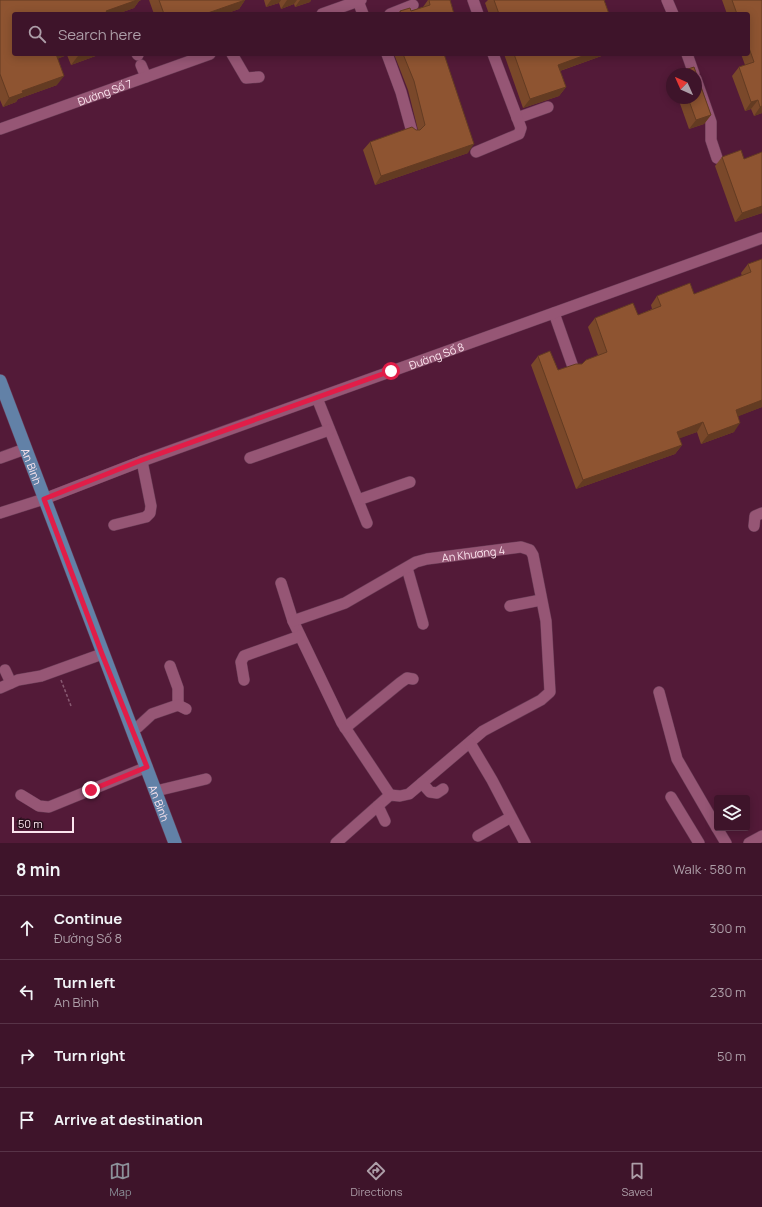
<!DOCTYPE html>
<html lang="en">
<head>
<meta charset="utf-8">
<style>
	body { margin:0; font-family:Manrope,sans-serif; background:#492136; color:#f1f3f6 }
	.controls { position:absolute; right:12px; bottom:12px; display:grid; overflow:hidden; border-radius:4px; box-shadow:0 2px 10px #0003 }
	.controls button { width:36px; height:36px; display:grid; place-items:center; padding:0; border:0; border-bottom:1px solid #573347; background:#3e142a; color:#f1f3f6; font:20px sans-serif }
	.compass { position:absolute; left:666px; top:68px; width:36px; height:36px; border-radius:50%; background:#3e142a; box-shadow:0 2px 10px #0003; rotate:315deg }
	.scale { position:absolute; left:12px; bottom:10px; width:62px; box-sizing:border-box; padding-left:4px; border:2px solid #fbe4ee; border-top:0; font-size:11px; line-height:14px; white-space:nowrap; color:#fbe4ee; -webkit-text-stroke:3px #29101d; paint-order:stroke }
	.stop { position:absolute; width:12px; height:12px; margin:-9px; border:3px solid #e11d48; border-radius:50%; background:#fff }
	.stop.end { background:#e11d48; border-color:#fff; box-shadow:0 1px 4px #0008 }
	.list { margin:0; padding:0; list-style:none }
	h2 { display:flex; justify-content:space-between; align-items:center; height:52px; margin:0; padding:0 16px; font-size:17px }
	h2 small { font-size:13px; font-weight:400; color:#ad9ea8 }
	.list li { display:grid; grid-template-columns:26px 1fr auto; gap:12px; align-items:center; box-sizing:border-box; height:64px; padding:0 16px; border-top:1px solid #573347 }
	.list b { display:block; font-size:15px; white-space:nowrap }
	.list p { margin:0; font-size:13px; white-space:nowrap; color:#ad9ea8 }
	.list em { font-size:13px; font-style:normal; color:#ad9ea8 }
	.icon { flex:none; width:22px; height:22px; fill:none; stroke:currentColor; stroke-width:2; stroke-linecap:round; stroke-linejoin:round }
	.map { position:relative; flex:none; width:762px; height:843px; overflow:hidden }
	.search { position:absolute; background:#3e142a; box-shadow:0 2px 10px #0003; left:12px; right:12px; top:12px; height:44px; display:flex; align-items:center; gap:10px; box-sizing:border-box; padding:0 14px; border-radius:4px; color:#ad9ea8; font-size:15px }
	.sheet { height:308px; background:#3e142a }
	nav { display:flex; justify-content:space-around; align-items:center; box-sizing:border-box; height:56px; border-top:1px solid #573347; background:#3e142a; font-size:11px; color:#ad9ea8 }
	nav a { display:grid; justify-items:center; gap:2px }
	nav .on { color:#8c9099 }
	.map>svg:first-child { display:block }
</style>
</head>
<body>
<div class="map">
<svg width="762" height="843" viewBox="0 0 762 843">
	<rect width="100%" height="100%" fill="#531a38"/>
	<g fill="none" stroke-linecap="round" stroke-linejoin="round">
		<g stroke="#693b55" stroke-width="12">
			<g id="minor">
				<path d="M473,0l5,14"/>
				<path d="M667,0l6,14"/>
				<path d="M358,1l5,13"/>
				<path d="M322,14l39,-14"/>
				<path d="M390,14l23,-9"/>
				<path d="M137,54l1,1"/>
				<path d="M232,54l14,24 13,-1"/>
				<path d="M387,54l14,38 11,40"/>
				<path d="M687,54l7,20"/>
				<path d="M141,65l5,12"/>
				<path d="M696,79l15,43v18l6,18"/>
				<path d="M517,118l31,-11"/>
				<path id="s1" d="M0,129l210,-75"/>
				<path d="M476,152l43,-18 2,-6 -28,-74"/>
				<path d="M554,313l19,54"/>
				<path d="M317,398l50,125"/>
				<path d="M0,458l25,-9"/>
				<path d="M250,458l79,-28"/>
				<path d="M358,500l52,-18"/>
				<path id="s2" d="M0,513l44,-14 98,-38 620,-223"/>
				<path d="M114,525l32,-8 4,-4 1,-7 -9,-45"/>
				<path d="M754,526l1,-10 7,-3"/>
				<path d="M407,568l16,56"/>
				<path d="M281,583l12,38 49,102 48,72"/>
				<path d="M510,606l31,-6"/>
				<path id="s3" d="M293,621l52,-18 71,-41 11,-3 94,-12 9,3 3,5 13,66 4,71 -9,8 -58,31 -74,63 -9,2 -10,-1 -54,48"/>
				<path d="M170,666l8,22v17"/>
				<path d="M5,670l6,13"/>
				<path d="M244,680l-3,-18 3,-6 56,-20"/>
				<path d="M0,688l18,-8 23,-4 61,-22"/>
				<path d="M659,692l18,67 40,69"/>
				<path d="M132,728l6,-1 14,-13 26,-9 8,4"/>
				<path d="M345,728l55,-45 7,-5 6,1"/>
				<path d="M470,743l22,37 33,63"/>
				<path d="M422,783l8,9 7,1 6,-4"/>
				<path d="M156,791l50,-12"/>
				<path d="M21,795l18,11 10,1 98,-40"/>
				<path d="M671,797l28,46"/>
				<path d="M378,806l7,15"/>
				<path d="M717,828l9,15"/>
				<path d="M478,836l33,-19"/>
				<path d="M749,843l13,-7"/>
			</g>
		</g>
		<g stroke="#693b55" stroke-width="14">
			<g id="major">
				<path id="s4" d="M0,381l175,462"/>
			</g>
		</g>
		<path stroke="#885a72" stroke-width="1.5" stroke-dasharray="3 2" stroke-linecap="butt" d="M61,680l10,26"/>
		<use href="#minor" stroke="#965675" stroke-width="11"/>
		<use href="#major" stroke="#6281a7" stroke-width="13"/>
	</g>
	<g fill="#7a482a">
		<path d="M0,0h141l-2,1 -5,7 -17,6h-103v40h87l-30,11 -4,-10 -10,4v26l-39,14 -2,3 -13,5 -3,-7z"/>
		<path d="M149,0h96l-6,9 -14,5h-71z"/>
		<path d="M264,0h47l-1,2 -15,5 -1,-3 -13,5 -2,-6 -13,4z"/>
		<path d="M428,0h22l4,14h-56l2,-3h11l12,-4z"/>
		<path d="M488,0h116l5,14h-120l-4,-11z"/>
		<path d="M722,0h40v113l-8,3 -3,-7 -6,2 -13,-35 7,-9 6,-2 -4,-11h7v-40h-21z"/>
		<path d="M394,54h50l24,99 -93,32 -12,-35 7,-8 48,-12 -10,-40z"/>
		<path d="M504,54h103l-47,17 6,16 -7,9 -36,12z"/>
		<path d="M694,67l17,48 -7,9 -15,5 -11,-31h18v-24h-18l1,-2z"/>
		<path d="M722,157l22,2 18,54 -27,9 -20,-56z"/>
		<path d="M762,259v148l-24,9 -4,16 -33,12 -4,-12 -18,6 3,7 -7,9 -99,35 -45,-124 7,-9 20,14 24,-6 16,-9 -10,-28 7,-9 43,-3 14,-6 -1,-4 6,-9 37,-2 48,-18 -1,-3 7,-9z"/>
	</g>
	<g fill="#633b22">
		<path d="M135,0h6l-2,1 -5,7 -17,6h-13l2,-3z"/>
		<path d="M245,0l-6,9 -14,5h-20z"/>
		<path d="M271,0h10l-2,3 -13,4z"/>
		<path d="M287,0h10l-3,4 -13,5z"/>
		<path d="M300,0h11l-1,2 -15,5z"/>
		<path d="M54,54h14l-1,1 -18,7z"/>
		<path d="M83,54h18l-30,11 7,-9z"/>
		<path d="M588,54h19l-56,20 7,-9z"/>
		<path d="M64,76l-7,9 -39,14 -2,3 -13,5 6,-9 13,-7z"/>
		<path d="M566,87l-7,9 -36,12 7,-9z"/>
		<path d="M758,100l-7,9 -6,2 6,-9z"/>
		<path d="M762,106v7l-8,3 6,-9z"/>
		<path d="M711,115l-7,9 -15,5 7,-9z"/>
		<path d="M474,144l-6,9 -93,32 6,-9z"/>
		<path d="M762,206v7l-27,9 7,-9z"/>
		<path d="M762,400v7l-33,13 7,-10z"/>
		<path d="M703,422l-6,10 -27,10 7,-10z"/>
		<path d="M740,423l-6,9 -33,12 7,-9z"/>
		<path d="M682,445l-7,9 -99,35 7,-9z"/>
	</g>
	<g fill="#8e5431" stroke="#633b22">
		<path d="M0,0h137l-31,11 2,3h-94v40h42l8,22 -42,15 1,2 -14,5 -9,-24z"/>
		<path d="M159,0h86l-40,14h-41z"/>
		<path d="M429,0h21l4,14h-53l-1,-3 10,-3 1,3 19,-6z"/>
		<path d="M494,0h110l5,14h-110z"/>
		<path d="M732,0h30v106l-2,1 -2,-7 -7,2 -12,-35 15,-5 -6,-17v-31h-11z"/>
		<path d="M77,54h6l-5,2z"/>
		<path d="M403,54h41l30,90 -93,32 -11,-34 42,-15 4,3h4l5,-5 -11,-44z"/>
		<path d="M514,54h74l-30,11 8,22 -36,12z"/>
		<path d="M694,67l17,48 -15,5 -8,-22h8v-24h-16l-1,-2z"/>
		<path d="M741,150l3,9 18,-7v54l-20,7 -20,-56z"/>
		<path d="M762,259v141l-26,10 4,13 -32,12 -5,-13 -26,10 5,13 -99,35 -45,-124 12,-5 8,19 18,-6h6l4,-4 21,-8 -12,-34 38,-15 5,12 23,-9 -4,-10 33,-13 4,11 57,-22 -3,-8z"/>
	</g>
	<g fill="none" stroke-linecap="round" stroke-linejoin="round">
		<path stroke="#e11d48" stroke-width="5" d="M91,790l56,-23 -45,-113 -58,-155 98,-39 249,-89"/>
	</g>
	<g text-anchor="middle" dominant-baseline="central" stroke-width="3.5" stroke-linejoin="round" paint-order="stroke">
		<g font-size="11" fill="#fbe4ee" stroke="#29101d">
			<text stroke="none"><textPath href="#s1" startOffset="111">Đường Số 7</textPath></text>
			<text stroke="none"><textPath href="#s2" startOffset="464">Đường Số 8</textPath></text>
			<text stroke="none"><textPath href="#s4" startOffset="91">An Bình</textPath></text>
			<text stroke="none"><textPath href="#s3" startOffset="195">An Khương 4</textPath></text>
			<text stroke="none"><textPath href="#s4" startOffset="451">An Bình</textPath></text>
		</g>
	</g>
</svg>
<div class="controls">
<button><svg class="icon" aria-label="layers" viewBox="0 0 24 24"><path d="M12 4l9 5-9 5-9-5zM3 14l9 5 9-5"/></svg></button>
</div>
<svg class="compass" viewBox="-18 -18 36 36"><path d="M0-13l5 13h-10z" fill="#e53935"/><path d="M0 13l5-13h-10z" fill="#ad9ea8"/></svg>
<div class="scale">50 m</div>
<div class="stop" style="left:391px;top:371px"></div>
<div class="stop end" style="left:91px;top:790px"></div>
<div class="search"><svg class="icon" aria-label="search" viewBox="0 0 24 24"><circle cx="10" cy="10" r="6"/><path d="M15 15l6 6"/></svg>Search here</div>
</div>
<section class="sheet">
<h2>8 min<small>Walk · 580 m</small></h2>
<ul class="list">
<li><svg class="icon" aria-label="ahead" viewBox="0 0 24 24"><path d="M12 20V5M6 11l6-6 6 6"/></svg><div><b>Continue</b><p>Đường Số 8</p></div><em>300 m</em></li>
<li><svg class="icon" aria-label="left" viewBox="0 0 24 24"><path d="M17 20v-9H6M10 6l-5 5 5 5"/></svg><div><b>Turn left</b><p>An Bình</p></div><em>230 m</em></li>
<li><svg class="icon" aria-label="right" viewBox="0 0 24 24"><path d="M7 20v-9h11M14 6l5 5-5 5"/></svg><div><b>Turn right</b></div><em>50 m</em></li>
<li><svg class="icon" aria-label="arrive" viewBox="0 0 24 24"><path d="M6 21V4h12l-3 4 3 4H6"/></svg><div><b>Arrive at destination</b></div></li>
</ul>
</section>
<nav>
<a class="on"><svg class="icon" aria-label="map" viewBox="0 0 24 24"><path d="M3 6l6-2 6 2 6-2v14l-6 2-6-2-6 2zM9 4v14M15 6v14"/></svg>Map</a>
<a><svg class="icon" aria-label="directions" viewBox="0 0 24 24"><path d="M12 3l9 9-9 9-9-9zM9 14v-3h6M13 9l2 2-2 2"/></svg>Directions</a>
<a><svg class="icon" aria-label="saved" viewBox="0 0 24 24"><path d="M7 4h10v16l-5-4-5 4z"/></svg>Saved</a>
</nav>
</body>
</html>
